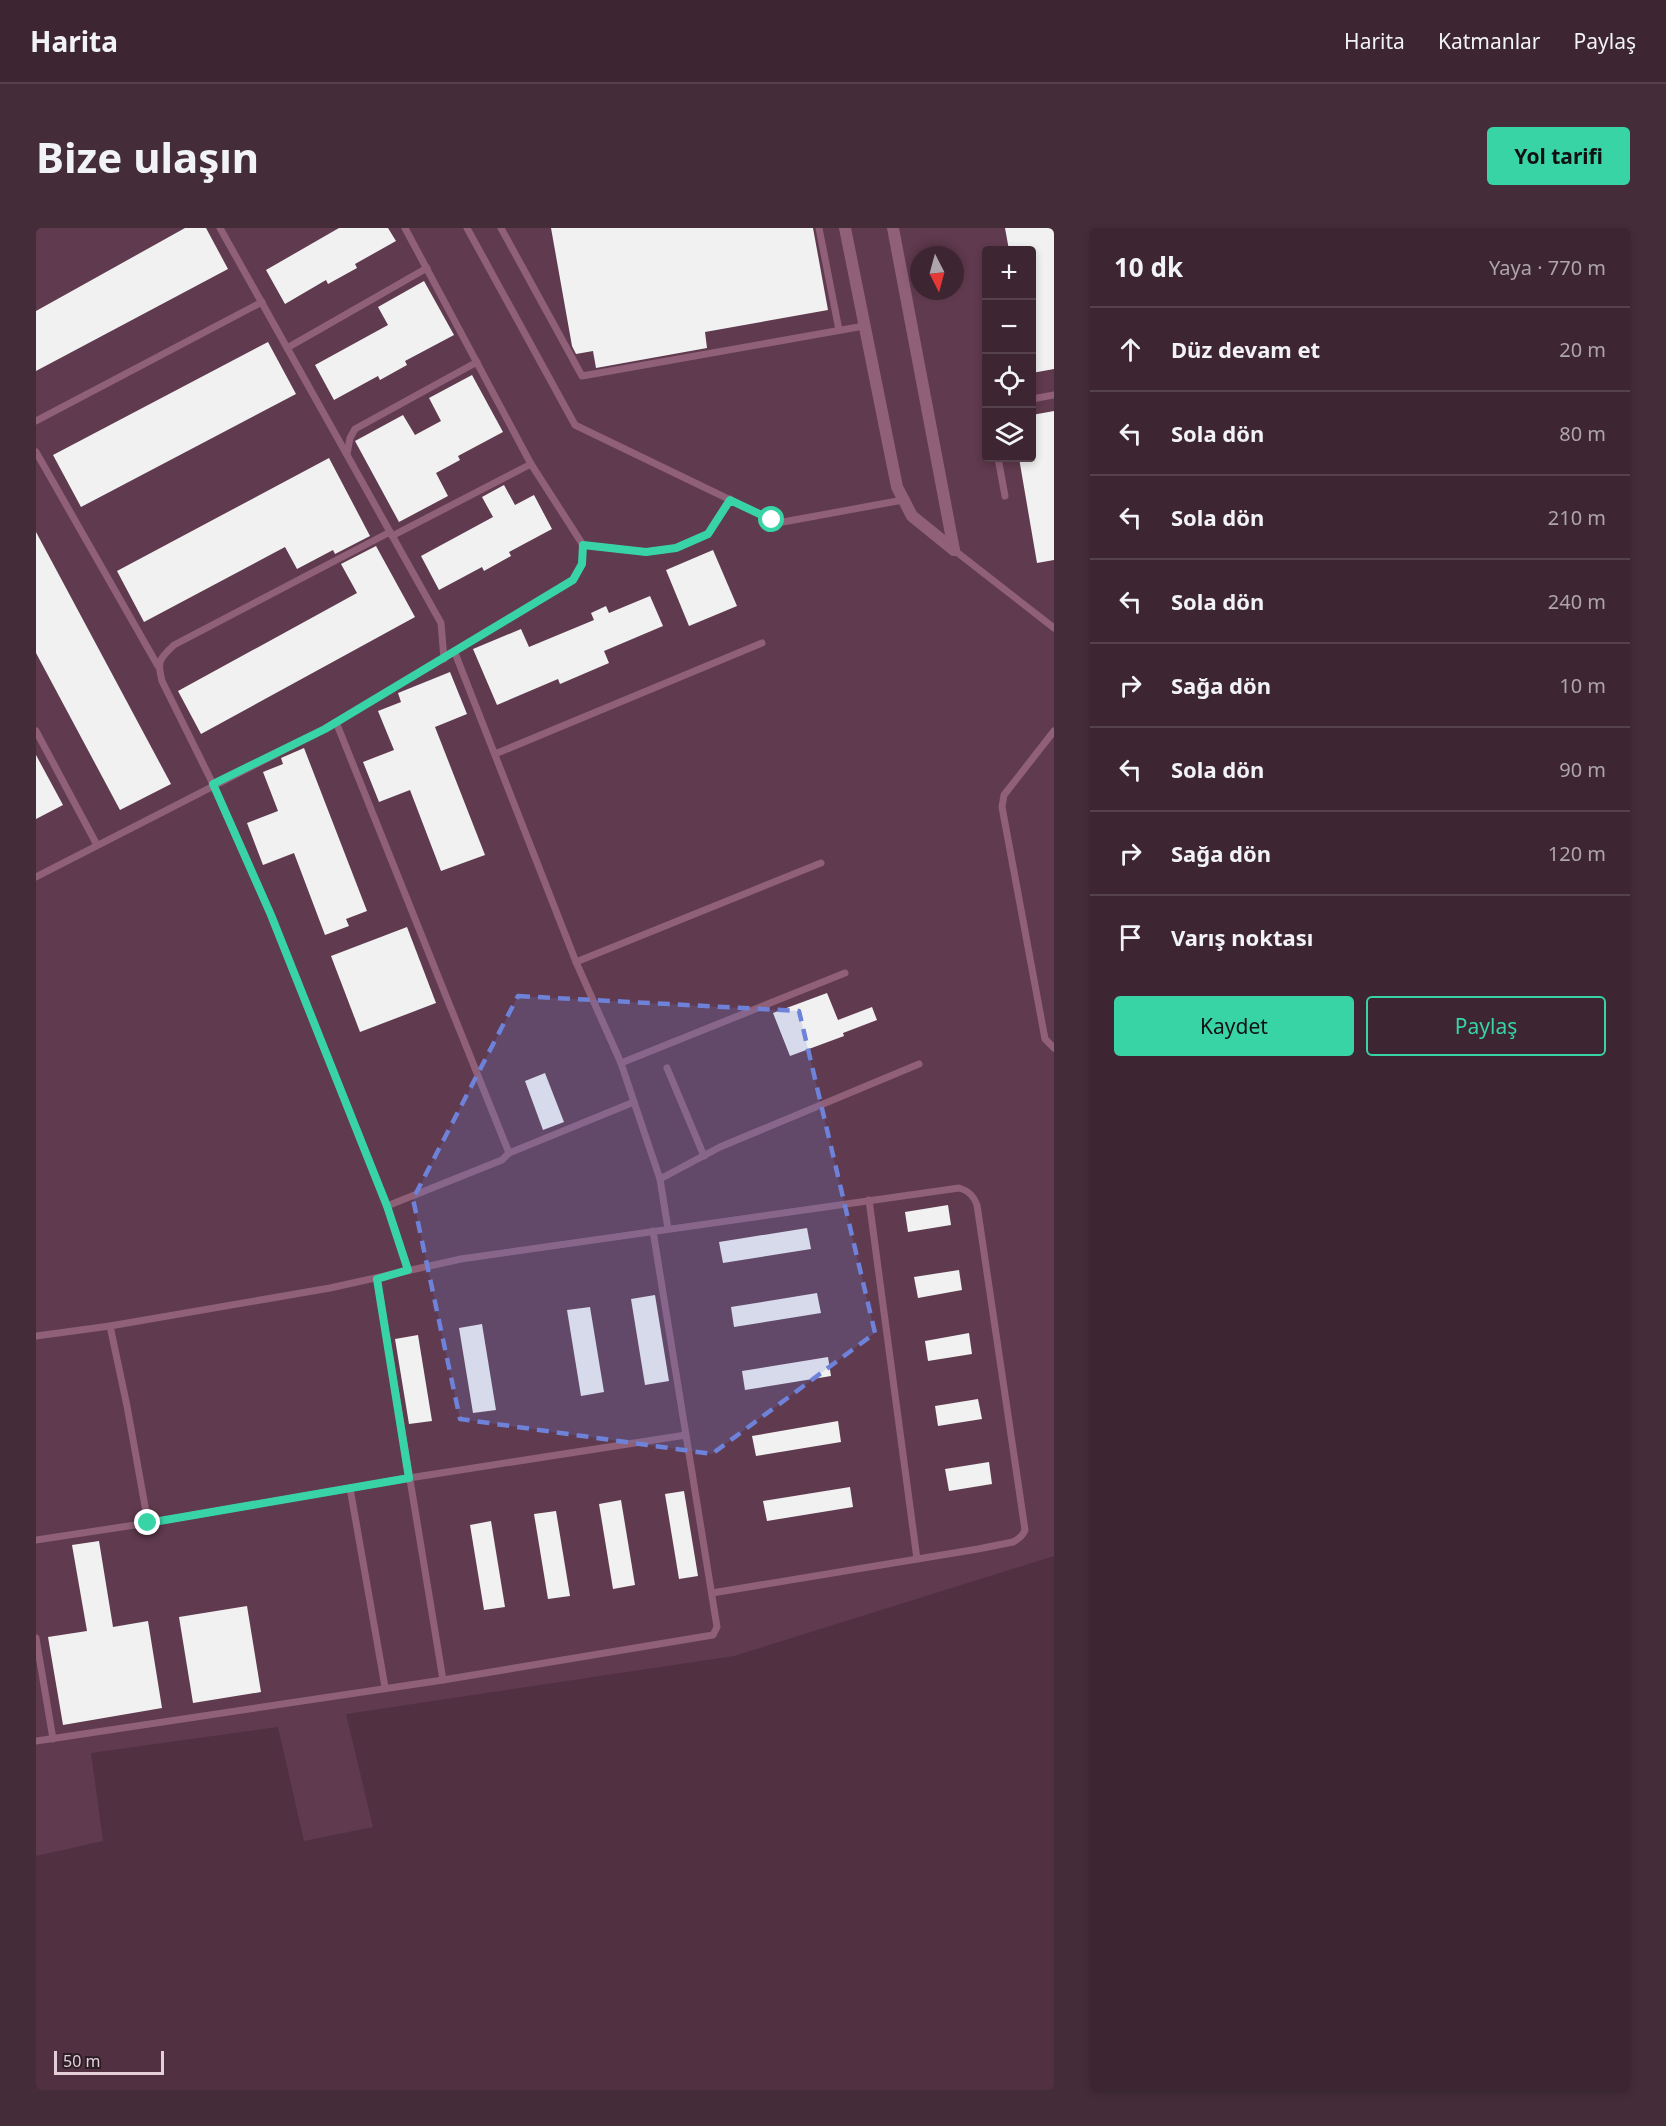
<!DOCTYPE html>
<html lang="tr">
<head>
<meta charset="utf-8">
<style>
	body { margin:0; font-family:"Noto Sans",sans-serif; background:#442d39; color:#f1f3f6 }
	.controls { position:absolute; right:18px; top:18px; display:grid; overflow:hidden; border-radius:6px; box-shadow:0 3px 9px #0003 }
	.controls button { width:54px; height:54px; display:grid; place-items:center; padding:0; border:0; border-bottom:2px solid #56424d; background:#3d2531; color:#f1f3f6; font:30px sans-serif }
	.compass { position:absolute; left:874px; top:18px; width:54px; height:54px; border-radius:50%; background:#3d2531; box-shadow:0 3px 9px #0003; rotate:174deg }
	.scale { position:absolute; left:18px; bottom:15px; width:110px; box-sizing:border-box; padding-left:6px; border:3px solid #e4cfd9; border-top:0; font-size:16px; line-height:21px; white-space:nowrap; color:#e4cfd9; -webkit-text-stroke:4px #2d1e26; paint-order:stroke }
	.stop { position:absolute; width:18px; height:18px; margin:-14px; border:4px solid #38d4a6; border-radius:50%; background:#fff }
	.stop.end { background:#38d4a6; border-color:#fff; box-shadow:0 2px 6px #0008 }
	.list { margin:0; padding:0; list-style:none }
	h2 { display:flex; justify-content:space-between; align-items:center; height:78px; margin:0; padding:0 24px; font-size:26px }
	h2 small { font-size:20px; font-weight:400; color:#ada5ab }
	.list li { display:grid; grid-template-columns:39px 1fr auto; gap:18px; align-items:center; box-sizing:border-box; height:84px; padding:0 24px; border-top:2px solid #56424d }
	.list b { display:block; font-size:22px; white-space:nowrap }
	.list em { font-size:20px; font-style:normal; color:#ada5ab }
	.actions { display:flex; gap:12px; padding:18px 24px }
	.actions a { flex:1; padding:14px 0; border:2px solid #38d4a6; border-radius:6px; text-align:center; font-size:21px; color:#38d4a6 }
	.actions .main { background:#38d4a6; color:#111 }
	.icon { flex:none; width:33px; height:33px; fill:none; stroke:currentColor; stroke-width:2; stroke-linecap:round; stroke-linejoin:round }
	.map { position:relative; flex:none; width:1018px; height:1862px; overflow:hidden; border-radius:6px }
	header { display:flex; align-items:center; gap:36px; box-sizing:border-box; height:84px; padding:0 30px; background:#3d2531; border-bottom:2px solid #56424d }
	header strong { font-size:28px }
	nav { display:flex; gap:33px; margin-inline-start:auto; font-size:21px }
	.intro { display:flex; align-items:center; justify-content:space-between; box-sizing:border-box; height:144px; padding:0 36px }
	h1 { margin:0; font-size:42px }
	.button { padding:15px 27px; border-radius:6px; background:#38d4a6; color:#111; font-size:21px; font-weight:700 }
	main { display:flex; gap:36px; padding:0 36px }
	aside { flex:1; background:#3d2531; border-radius:6px; box-shadow:0 3px 9px #0003 }
	.map>svg:first-child { display:block }
</style>
</head>
<body>
<header>
<strong>Harita</strong>
<nav><a>Harita</a><a>Katmanlar</a><a>Paylaş</a></nav>
</header>
<div class="intro"><h1>Bize ulaşın</h1><a class="button">Yol tarifi</a></div>
<main>
<div class="map">
<svg width="1018" height="1862" viewBox="0 0 1018 1862">
	<rect width="100%" height="100%" fill="#513141"/>
	<path fill="#603a4e" fill-rule="evenodd" d="M0,0h1018v1328l-320,100 -388,58 27,113 -69,14 -26,-114 -187,26 12,88 -67,15zM951,22h45v208h-45zM883,27h36v36h-36z"/>
	<g fill="#f1f1f1">
		<path d="M149,0h21l22,41 -192,102v-60z"/>
		<path d="M303,0h49l8,13 -41,23 2,4 -29,16 -2,-4 -41,24 -19,-34z"/>
		<path d="M515,0h262l15,82 -123,22 2,16 -111,20 -3,-17 -17,3 -4,-8z"/>
		<path d="M969,0h49v141l-22,4v-123h-23z"/>
		<path d="M388,53l30,54 -49,26 2,4 -27,15 -2,-4 -44,24 -19,-35 73,-40 -10,-18z"/>
		<path d="M232,114l28,52 -215,113 -28,-52z"/>
		<path d="M436,147l31,57 -45,24 2,4 -24,13 12,23 -49,26 -44,-81 48,-26 12,20 26,-14 -12,-23z"/>
		<path d="M1018,183v149l-17,3 -18,-105h13v-43z"/>
		<path d="M293,230l41,78 -35,18 -2,-4 -36,19 -12,-22 -141,75 -27,-51z"/>
		<path d="M468,257l11,20 19,-10 18,34 -43,23 2,4 -27,15 -2,-4 -43,23 -18,-34 72,-39 -11,-20z"/>
		<path d="M0,304l135,252 -51,26 -84,-157z"/>
		<path d="M340,318l39,71 -214,117 -23,-43 179,-98 -16,-29z"/>
		<path d="M677,322l24,56 -48,20 -23,-56z"/>
		<path d="M614,368l13,30 -59,25 5,12 -49,21 -2,-5 -61,26 -24,-56 48,-20 8,18 65,-27 -3,-7 15,-7 3,7z"/>
		<path d="M414,444l17,42 -32,13 50,128 -44,16 -31,-81 -31,12 -16,-40 31,-12 -16,-39 23,-9 -3,-9z"/>
		<path d="M268,520l63,163 -21,8 3,7 -24,9 -31,-82 -31,12 -16,-42 31,-12 -15,-39 20,-8 -2,-6z"/>
		<path d="M0,527l27,50 -27,14z"/>
		<path d="M371,699l29,76 -76,29 -29,-76z"/>
		<path d="M791,765l11,27 34,-13 5,13 -34,13 1,3 -54,20 -17,-43z"/>
		<path d="M509,845l19,49 -21,8 -18,-49z"/>
		<path d="M912,977l3,20 -43,7 -3,-20z"/>
		<path d="M771,1000l4,21 -88,14 -4,-21z"/>
		<path d="M923,1042l3,20 -44,8 -4,-21z"/>
		<path d="M781,1065l4,20 -87,14 -3,-20z"/>
		<path d="M619,1067l14,86 -24,4 -14,-86z"/>
		<path d="M554,1079l14,85 -23,4 -14,-86z"/>
		<path d="M446,1096l14,86 -23,3 -14,-85z"/>
		<path d="M933,1105l3,21 -44,7 -3,-20z"/>
		<path d="M382,1107l14,86 -23,3 -14,-85z"/>
		<path d="M792,1129l3,19 -86,14 -3,-19z"/>
		<path d="M942,1171l4,20 -44,7 -3,-20z"/>
		<path d="M802,1193l3,21 -85,14 -4,-20z"/>
		<path d="M953,1234l3,22 -43,7 -4,-22z"/>
		<path d="M814,1259l3,20 -86,14 -4,-20z"/>
		<path d="M648,1263l14,85 -19,3 -14,-85z"/>
		<path d="M585,1272l14,85 -22,4 -14,-85z"/>
		<path d="M520,1283l14,85 -22,3 -14,-85z"/>
		<path d="M455,1293l14,86 -21,3 -14,-85z"/>
		<path d="M63,1313l14,86 35,-6 14,87 -99,17 -15,-88 39,-6 -15,-86z"/>
		<path d="M211,1378l14,86 -68,11 -14,-86z"/>
	</g>
	<g fill="none" stroke-linecap="round" stroke-linejoin="round">
		<g stroke="#8f6078" stroke-width="7">
			<path d="M184,0l221,395 3,36"/>
			<path d="M431,0l108,197 197,95 11,2 120,-22"/>
			<path d="M465,0l81,148 282,-50"/>
			<path d="M783,0l20,102"/>
			<path d="M251,120l140,-80"/>
			<path d="M996,171l22,-4"/>
			<path d="M0,193l226,-119"/>
			<path d="M0,224l122,214"/>
			<path d="M311,226l3,-16 5,-9 122,-67"/>
			<path d="M962,230l7,38"/>
			<path d="M354,304l-216,113c-15,14 -17,16 -12,36l51,103 58,131 116,291 21,64"/>
			<path d="M356,308l139,-72"/>
			<path d="M547,317l63,7 30,-4 32,-14 22,-35"/>
			<path d="M918,322l100,78"/>
			<path d="M300,494l173,431"/>
			<path d="M0,503l61,114"/>
			<path d="M1018,503l-50,64 -2,12 43,232 9,9"/>
			<path d="M459,526l267,-111"/>
			<path d="M0,649l289,-148 248,-149 9,-16 1,-19 -52,-81 -126,-236"/>
			<path d="M540,734l245,-99"/>
			<path d="M585,835l224,-90"/>
			<path d="M631,840l37,88"/>
			<path d="M598,874l26,77 8,50"/>
			<path d="M624,951l60,-32 199,-83"/>
			<path d="M833,972l48,359"/>
			<path d="M351,978l115,-46 7,-7 125,-51 -13,-39 -45,-101 -121,-309"/>
			<path d="M341,1051l66,401 270,-45 4,-8 -64,-396"/>
			<path d="M74,1098l17,80 21,117"/>
			<path d="M0,1108l74,-10 220,-38 131,-29 498,-71c10,3 15,8 18,17l48,325c-2,6 -6,9 -12,12l-35,7 -266,44"/>
			<path d="M314,1260l35,199"/>
			<path d="M0,1312l112,-17 261,-45 277,-43"/>
			<path d="M0,1410l17,101"/>
			<path d="M0,1513l407,-61"/>
		</g>
		<g stroke="#8f6078" stroke-width="12">
			<path d="M809,0l52,259 15,29 42,34"/>
			<path d="M857,0l61,322"/>
		</g>
	</g>
	<g fill="none" stroke-linecap="round" stroke-linejoin="round">
		<path stroke="#38d4a6" stroke-width="8" d="M112,1295l261,-45 -32,-199 31,-9 -21,-64 -116,-291 -58,-131 112,-55 248,-149 9,-16 1,-19 63,7 30,-4 32,-14 22,-34 42,20"/>
	</g>
	<path fill="#6d82d8" fill-opacity="0.2" stroke="#6d82d8" stroke-width="4.5" stroke-dasharray="12 8" stroke-linejoin="round" d="M482,768l281,15 76,322 -163,121 -252,-35 -47,-220z"/>
</svg>
<div class="controls">
<button>+</button>
<button>−</button>
<button><svg class="icon" aria-label="locate" viewBox="0 0 24 24"><circle cx="12" cy="12" r="6"/><path d="M12 2v4M12 18v4M2 12h4M18 12h4"/></svg></button>
<button><svg class="icon" aria-label="layers" viewBox="0 0 24 24"><path d="M12 4l9 5-9 5-9-5zM3 14l9 5 9-5"/></svg></button>
</div>
<svg class="compass" viewBox="-18 -18 36 36"><path d="M0-13l5 13h-10z" fill="#e53935"/><path d="M0 13l5-13h-10z" fill="#ada5ab"/></svg>
<div class="scale">50 m</div>
<div class="stop" style="left:736px;top:292px"></div>
<div class="stop end" style="left:112px;top:1295px"></div>
</div>
<aside>
<h2>10 dk<small>Yaya · 770 m</small></h2>
<ul class="list">
<li><svg class="icon" aria-label="ahead" viewBox="0 0 24 24"><path d="M12 20V5M6 11l6-6 6 6"/></svg><div><b>Düz devam et</b></div><em>20 m</em></li>
<li><svg class="icon" aria-label="left" viewBox="0 0 24 24"><path d="M17 20v-9H6M10 6l-5 5 5 5"/></svg><div><b>Sola dön</b></div><em>80 m</em></li>
<li><svg class="icon" aria-label="left" viewBox="0 0 24 24"><path d="M17 20v-9H6M10 6l-5 5 5 5"/></svg><div><b>Sola dön</b></div><em>210 m</em></li>
<li><svg class="icon" aria-label="left" viewBox="0 0 24 24"><path d="M17 20v-9H6M10 6l-5 5 5 5"/></svg><div><b>Sola dön</b></div><em>240 m</em></li>
<li><svg class="icon" aria-label="right" viewBox="0 0 24 24"><path d="M7 20v-9h11M14 6l5 5-5 5"/></svg><div><b>Sağa dön</b></div><em>10 m</em></li>
<li><svg class="icon" aria-label="left" viewBox="0 0 24 24"><path d="M17 20v-9H6M10 6l-5 5 5 5"/></svg><div><b>Sola dön</b></div><em>90 m</em></li>
<li><svg class="icon" aria-label="right" viewBox="0 0 24 24"><path d="M7 20v-9h11M14 6l5 5-5 5"/></svg><div><b>Sağa dön</b></div><em>120 m</em></li>
<li><svg class="icon" aria-label="arrive" viewBox="0 0 24 24"><path d="M6 21V4h12l-3 4 3 4H6"/></svg><div><b>Varış noktası</b></div></li>
</ul>
<div class="actions"><a class="main">Kaydet</a><a>Paylaş</a></div>
</aside>
</main>
</body>
</html>
